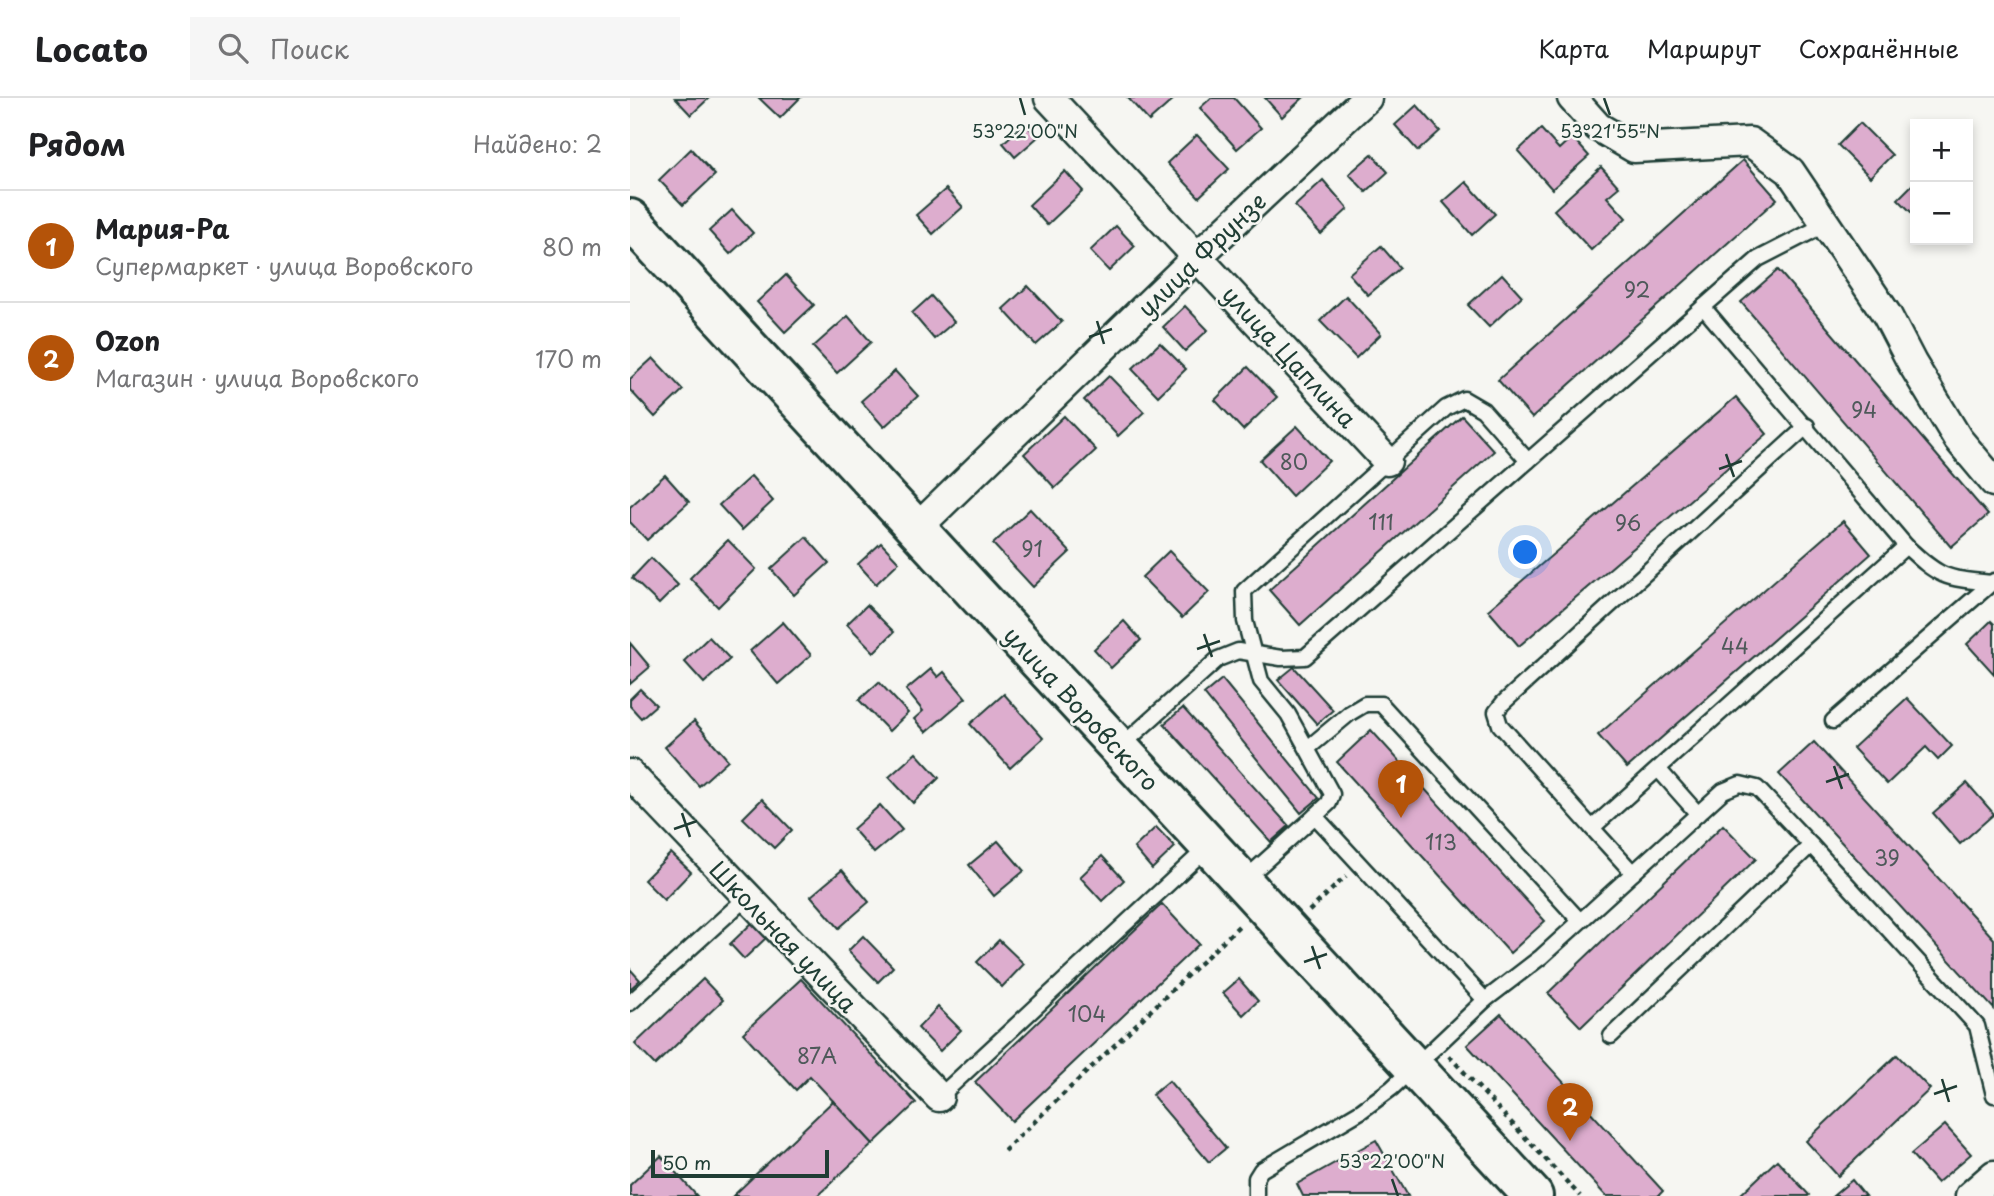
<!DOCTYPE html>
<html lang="ru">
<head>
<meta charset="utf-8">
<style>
	body { margin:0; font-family:"Playpen Sans",sans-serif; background:#f6f6f6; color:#202124 }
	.controls { position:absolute; right:21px; top:21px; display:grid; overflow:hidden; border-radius:0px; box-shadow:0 4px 10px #0003 }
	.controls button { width:63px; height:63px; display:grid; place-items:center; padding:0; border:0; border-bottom:2px solid #e0e0e0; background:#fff; color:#202124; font:35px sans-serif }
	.scale { position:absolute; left:21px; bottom:18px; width:178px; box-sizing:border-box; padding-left:7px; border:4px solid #1f3d34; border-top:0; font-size:19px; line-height:24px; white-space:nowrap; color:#1f3d34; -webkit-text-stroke:5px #f6f6f2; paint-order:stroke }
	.you { position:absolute; left:896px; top:455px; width:24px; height:24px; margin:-18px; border:5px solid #fff; border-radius:50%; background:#1a73e8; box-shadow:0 0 0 10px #1a73e833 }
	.badge { display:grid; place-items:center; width:46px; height:46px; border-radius:50%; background:#b45309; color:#fff; font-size:23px; font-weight:700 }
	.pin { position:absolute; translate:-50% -58px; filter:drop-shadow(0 2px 4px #0008) }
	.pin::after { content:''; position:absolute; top:37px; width:24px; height:21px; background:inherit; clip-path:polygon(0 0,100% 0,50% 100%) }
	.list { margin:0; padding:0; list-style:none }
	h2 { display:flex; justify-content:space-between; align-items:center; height:91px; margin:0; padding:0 28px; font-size:30px }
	h2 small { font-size:23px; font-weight:400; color:#757577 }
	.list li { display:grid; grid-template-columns:46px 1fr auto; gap:21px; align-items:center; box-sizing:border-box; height:112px; padding:0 28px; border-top:2px solid #e0e0e0 }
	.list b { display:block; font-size:26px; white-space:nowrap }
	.list p { margin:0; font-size:23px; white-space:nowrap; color:#757577 }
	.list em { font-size:23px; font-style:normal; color:#757577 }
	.icon { flex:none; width:38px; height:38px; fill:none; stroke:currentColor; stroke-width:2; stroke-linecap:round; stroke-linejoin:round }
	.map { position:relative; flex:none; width:1364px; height:1098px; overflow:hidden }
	header { display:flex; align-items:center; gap:42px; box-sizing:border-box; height:98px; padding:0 35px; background:#fff; border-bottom:2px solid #e0e0e0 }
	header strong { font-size:33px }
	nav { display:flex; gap:38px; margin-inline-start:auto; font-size:24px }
	.search { width:490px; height:63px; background:#f6f6f6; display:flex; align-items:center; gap:18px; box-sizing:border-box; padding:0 24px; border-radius:0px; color:#757577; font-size:26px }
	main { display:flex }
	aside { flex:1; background:#fff }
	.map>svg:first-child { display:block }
</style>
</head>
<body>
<header>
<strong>Locato</strong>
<div class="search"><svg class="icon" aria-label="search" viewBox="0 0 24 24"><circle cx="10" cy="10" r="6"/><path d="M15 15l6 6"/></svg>Поиск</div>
<nav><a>Карта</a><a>Маршрут</a><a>Сохранённые</a></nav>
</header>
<main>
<aside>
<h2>Рядом<small>Найдено: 2</small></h2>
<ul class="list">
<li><span class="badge">1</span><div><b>Мария-Ра</b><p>Супермаркет · улица Воровского</p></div><em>80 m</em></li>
<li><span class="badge">2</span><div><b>Ozon</b><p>Магазин · улица Воровского</p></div><em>170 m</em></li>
</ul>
</aside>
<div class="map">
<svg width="1364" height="1098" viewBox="0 0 1364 1098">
	<rect width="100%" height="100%" fill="#f6f6f2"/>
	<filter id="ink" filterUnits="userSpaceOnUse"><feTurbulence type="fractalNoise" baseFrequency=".0143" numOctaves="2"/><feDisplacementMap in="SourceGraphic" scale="14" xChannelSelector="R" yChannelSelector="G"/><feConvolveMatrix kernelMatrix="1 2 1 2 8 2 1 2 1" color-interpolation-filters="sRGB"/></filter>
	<g filter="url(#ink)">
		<g fill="#ddadce" stroke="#1f3d34" stroke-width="2">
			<path d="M45,0h34l-18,17z"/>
			<path d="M129,0h41l-20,20z"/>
			<path d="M498,0h47l-26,23z"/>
			<path d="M581,0h23l27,30 -24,21 -37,-41z"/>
			<path d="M635,0h38l-21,19z"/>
			<path d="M787,7l23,26 -22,20 -23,-26z"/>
			<path d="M395,25l13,14 -23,20 -12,-14z"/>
			<path d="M1230,25l32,32 -22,22 -32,-32z"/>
			<path d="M911,31l18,20 13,-12 17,19 -37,33 -34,-38z"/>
			<path d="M567,37l32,34 -30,28 -32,-34z"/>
			<path d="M61,51l24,26 -32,30 -24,-25z"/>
			<path d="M742,56l16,18 -22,20 -17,-18z"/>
			<path d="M1113,62l34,39 -245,219 -34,-38z"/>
			<path d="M971,69l18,20 -12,10 19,21 -35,32 -37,-40z"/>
			<path d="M435,73l18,20 -36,34 -18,-20z"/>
			<path d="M693,82l25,29 -27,25 -26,-28z"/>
			<path d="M836,84l29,32 -23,21 -29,-33z"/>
			<path d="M1285,84v34l-17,-17z"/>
			<path d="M316,91l17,18 -30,27 -17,-19z"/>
			<path d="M102,112l21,23 -23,21 -21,-23z"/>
			<path d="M486,128l19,20 -26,25 -19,-20z"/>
			<path d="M751,148l19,22 -32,27 -19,-21z"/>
			<path d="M1148,172l210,245 -37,32 -210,-245z"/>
			<path d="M872,176l20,22 -33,31 -21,-22z"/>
			<path d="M156,177l28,30 -29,27 -28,-30z"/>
			<path d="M398,188l34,36 -26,23 -33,-36z"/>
			<path d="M301,198l23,26 -20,17 -22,-26z"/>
			<path d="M716,198l35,38 -25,24 -36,-37z"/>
			<path d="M555,208l23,24 -23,21 -22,-24z"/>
			<path d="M218,218l23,26 -34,31 -24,-26z"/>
			<path d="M530,245l26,26 -28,27 -26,-27z"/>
			<path d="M23,260l30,32 -28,27 -25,-27v-11z"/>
			<path d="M618,269l29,30 -34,33 -28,-30z"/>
			<path d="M265,273l23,25 -34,31 -23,-26z"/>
			<path d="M479,278l35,36 -26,24 -34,-36z"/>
			<path d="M1106,299l31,37 -248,212 -31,-36z"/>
			<path d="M434,318l32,34 -41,38 -31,-34z"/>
			<path d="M832,318l32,35 -194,174 -31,-35z"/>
			<path d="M667,328l32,35 -37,35 -32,-36z"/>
			<path d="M35,377l24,27 -42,38 -17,-18v-15z"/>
			<path d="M121,378l22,25 -31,29 -23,-25z"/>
			<path d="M400,411l40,43 -37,35 -40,-43z"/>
			<path d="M1213,423l28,33 -244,214 -29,-33z"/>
			<path d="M176,439l23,26 -35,32 -23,-26z"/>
			<path d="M98,442l28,29 -38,38 -28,-29z"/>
			<path d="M251,445l18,19 -23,22 -18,-20z"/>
			<path d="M539,453l40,41 -27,26 -40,-41z"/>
			<path d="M21,460l27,27 -19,19 -27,-26z"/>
			<path d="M237,507l27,27 -20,20 -27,-28z"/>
			<path d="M494,523l17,19 -30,28 -17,-19z"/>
			<path d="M1361,523l3,3v50l-27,-30z"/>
			<path d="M153,524l28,33 -33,29 -28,-33z"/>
			<path d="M79,539l21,22 -26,24 -20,-22z"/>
			<path d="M0,545l20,24 -20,17z"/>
			<path d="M664,569l39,43 -16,14 -39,-44z"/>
			<path d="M301,571l7,8 6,-5 22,26 -40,34 -12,-13 9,-8 -17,-21z"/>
			<path d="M592,581l97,119 -18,15 -97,-119z"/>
			<path d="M249,584l29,31 -19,18 -30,-31z"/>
			<path d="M10,591l16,16 -15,13 -11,-12v-7z"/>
			<path d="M374,596l39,44 -33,30 -40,-44z"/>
			<path d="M1277,600l45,48 -14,14 -12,-13 -39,37 -34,-36z"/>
			<path d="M553,610l106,118 -18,16 -107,-118z"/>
			<path d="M64,623l34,39 -29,26 -34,-39z"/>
			<path d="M741,632l174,191 -35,32 -173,-191z"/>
			<path d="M1184,644l180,197v70l-215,-235z"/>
			<path d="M286,655l23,25 -26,25 -24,-26z"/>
			<path d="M1337,685l27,31 -34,30 -27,-31z"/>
			<path d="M132,701l30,31 -18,18 -31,-30z"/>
			<path d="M250,707l22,25 -28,23 -21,-24z"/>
			<path d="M1093,727l33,34 -175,168 -33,-34z"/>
			<path d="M526,729l19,20 -23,22 -18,-21z"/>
			<path d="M368,743l26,30 -30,25 -25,-31z"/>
			<path d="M41,755l20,19 -27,28 -20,-20z"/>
			<path d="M472,758l22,24 -22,21 -22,-24z"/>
			<path d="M212,772l27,32 -30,26 -28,-32z"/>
			<path d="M532,806l37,40 -187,177 -37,-39z"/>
			<path d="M123,824l14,15 -23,22 -14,-15z"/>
			<path d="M233,838l30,31 -15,15 -30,-31z"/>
			<path d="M369,842l25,24 -22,23 -25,-25z"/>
			<path d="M0,871l10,11 -10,9z"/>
			<path d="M73,881l20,21 -68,65 -20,-21z"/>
			<path d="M171,881l115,124 -43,41 -63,-68 -14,14 -53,-57z"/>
			<path d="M609,881l19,22 -15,14 -20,-22z"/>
			<path d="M308,909l23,23 -21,21 -22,-23z"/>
			<path d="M871,916l162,177 -5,5h-52l-139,-151z"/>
			<path d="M1267,957l33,34 -92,87 -32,-35z"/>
			<path d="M539,983l57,67 -17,14 -57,-67z"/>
			<path d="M203,1003l40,43 -56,52h-84z"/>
			<path d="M1315,1027l26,29 -34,29 -26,-29z"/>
			<path d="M746,1042l32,56h-105l-6,-12z"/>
			<path d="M31,1058l36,40h-67v-11z"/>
			<path d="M1147,1062l32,35 -1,1h-69z"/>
			<path d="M1222,1082l13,16h-32z"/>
		</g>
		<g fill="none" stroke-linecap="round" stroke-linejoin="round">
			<g stroke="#1f3d34" stroke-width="19">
				<g id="service">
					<path d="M1073,209l203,239"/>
					<path d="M1177,328l-304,277 -7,9 4,13 92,103 314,-282c34,32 38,32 85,37"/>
					<path d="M1203,623l161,-140"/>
					<path d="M489,650l99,-89 20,-8 43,7 24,-1 453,-398 68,-35"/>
					<path d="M678,650l42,-35 15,-9h16l199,217"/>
					<path d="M1029,672l39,44"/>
					<path d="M685,718l14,-13 3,-9 -44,-80 -27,-33 -16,-60 -1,-30 202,-183 18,-9 19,11 45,51"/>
					<path d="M962,730l41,45"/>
					<path d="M613,783l72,-65 170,184"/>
					<path d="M0,905l117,-106"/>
					<path d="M981,938l200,-191 166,181 17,69"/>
					<path d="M309,999l270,-251"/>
					<path d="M626,1098v-18l5,-8 100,-59 31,-23 93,-88 56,-43 182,-166 17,-7 17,4 54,57"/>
				</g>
			</g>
			<g stroke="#1f3d34" stroke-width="33">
				<g id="minor">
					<path d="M419,0l338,363"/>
					<path d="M942,0l26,29 36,21 116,-6 40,29 97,144 25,48 46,76 36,43"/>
					<path d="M286,431l281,-272 170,-159"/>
					<path d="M0,676l309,323"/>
					<path d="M1340,1098l24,-21"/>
				</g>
			</g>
			<g stroke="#1f3d34" stroke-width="44">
				<path id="secondary" d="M0,121l903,977"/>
			</g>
			<g stroke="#1f3d34" stroke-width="4.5" stroke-dasharray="5 5" stroke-linecap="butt">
				<path d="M679,813l37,-35"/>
				<path d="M819,958l131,140"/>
				<path d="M374,1053l237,-227"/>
			</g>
			<use href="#service" stroke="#f6f6f2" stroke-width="14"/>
			<use href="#minor" stroke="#f6f6f2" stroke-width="28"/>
			<use href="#secondary" stroke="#f6f6f2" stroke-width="38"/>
		</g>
	</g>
	<path fill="none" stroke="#1f3d34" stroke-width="2.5" d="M390,0l5,17M974,0l6,17M467,223l7,23M459,239l23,-8M1096,356l8,23M1089,371l23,-8M574,536l8,23M567,551l23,-8M1204,668l8,23M1196,684l23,-8M52,715l8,24M44,731l23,-8M682,848l8,23M674,864l23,-8M1312,981l7,23M1304,996l23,-8M762,1081l6,17"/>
	<g text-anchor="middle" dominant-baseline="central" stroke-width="5" stroke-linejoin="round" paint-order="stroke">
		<g font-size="21" fill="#4e595a">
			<text x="1007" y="191">92</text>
			<text x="1234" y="311">94</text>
			<text x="664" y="363">80</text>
			<text x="751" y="423">111</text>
			<text x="998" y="424">96</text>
			<text x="402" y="450">91</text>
			<text x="1105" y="547">44</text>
			<text x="811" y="743">113</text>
			<text x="1257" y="759">39</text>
			<text x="457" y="915">104</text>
			<text x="187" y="957">87А</text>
		</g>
		<g font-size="24" fill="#1f3d34" stroke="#f6f6f2">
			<text transform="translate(571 156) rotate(-44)">улица Фрунзе</text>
			<text transform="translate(660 258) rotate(47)">улица Цаплина</text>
			<text transform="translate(452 610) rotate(47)">улица Воровского</text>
			<text transform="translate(154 838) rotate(46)">Школьная улица</text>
		</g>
	</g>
	<g font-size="18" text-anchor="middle" fill="#1f3d34" stroke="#f6f6f2" stroke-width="5" stroke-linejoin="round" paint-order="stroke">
		<text x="395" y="40">53°22'00"N</text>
		<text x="980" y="40">53°21'55"N</text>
		<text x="762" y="1070">53°22'00"N</text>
	</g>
</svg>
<div class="controls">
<button>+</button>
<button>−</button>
</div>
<div class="scale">50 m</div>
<div class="you"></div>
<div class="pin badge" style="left:771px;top:720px">1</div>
<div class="pin badge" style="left:940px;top:1043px">2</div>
</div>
</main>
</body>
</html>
